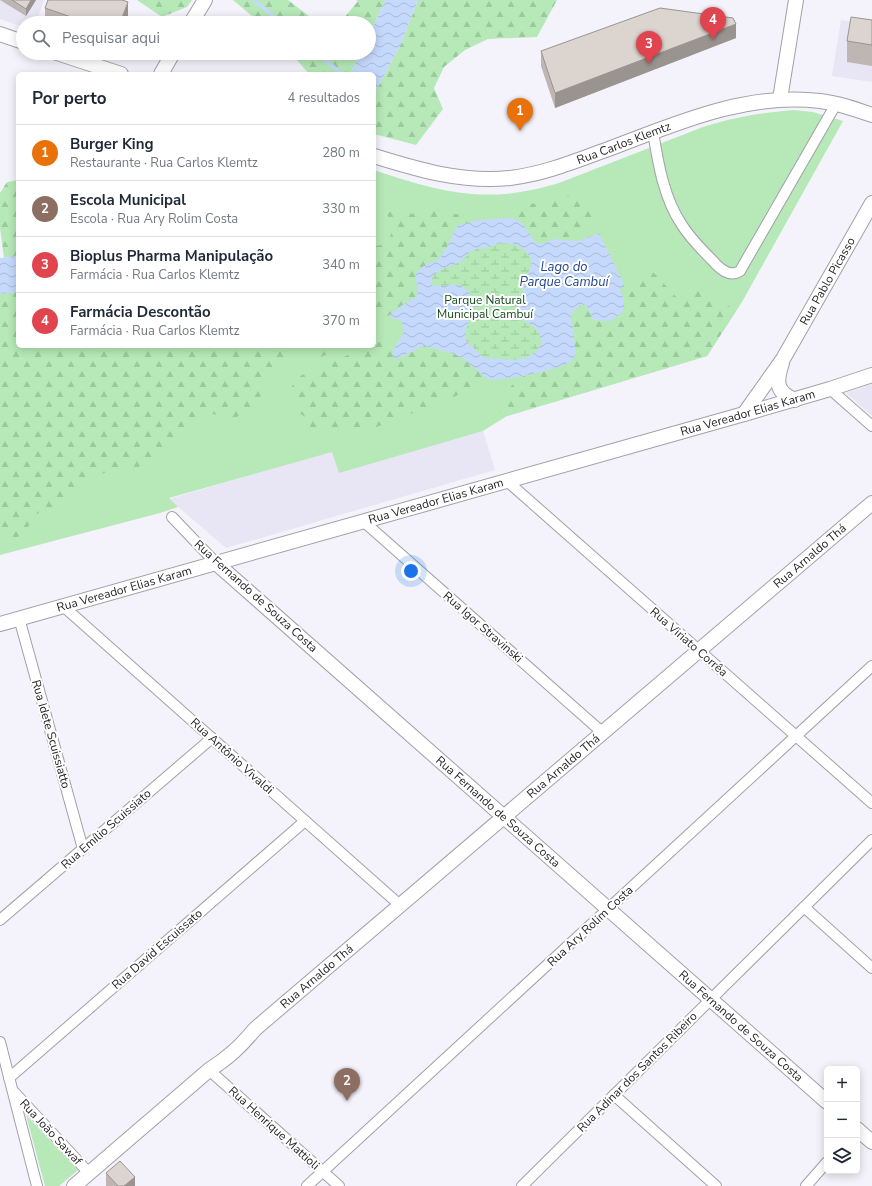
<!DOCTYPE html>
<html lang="pt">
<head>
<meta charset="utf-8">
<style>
	body { margin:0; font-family:"Nunito Sans",sans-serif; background:#f2f2f3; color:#1f2937 }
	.controls { position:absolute; right:12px; bottom:12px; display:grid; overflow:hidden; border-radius:6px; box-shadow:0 2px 10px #0003 }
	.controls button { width:36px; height:36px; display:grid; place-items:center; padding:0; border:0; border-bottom:1px solid #e0e1e3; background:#fff; color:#1f2937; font:20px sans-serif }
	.you { position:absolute; left:411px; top:571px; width:14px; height:14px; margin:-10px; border:3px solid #fff; border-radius:50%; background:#1a73e8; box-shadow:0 0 0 6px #1a73e833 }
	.badge { display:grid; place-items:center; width:26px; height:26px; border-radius:50%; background:#ea580c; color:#fff; font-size:13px; font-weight:700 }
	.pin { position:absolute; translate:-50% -33px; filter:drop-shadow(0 1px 2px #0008) }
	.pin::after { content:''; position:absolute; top:21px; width:14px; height:12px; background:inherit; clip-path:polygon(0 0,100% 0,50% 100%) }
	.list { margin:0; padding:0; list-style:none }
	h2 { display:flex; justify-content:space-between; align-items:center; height:52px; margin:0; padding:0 16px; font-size:17px }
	h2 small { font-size:13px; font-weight:400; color:#747a83 }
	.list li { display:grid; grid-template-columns:26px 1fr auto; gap:12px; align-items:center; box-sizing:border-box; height:56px; padding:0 16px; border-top:1px solid #e0e1e3 }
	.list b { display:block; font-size:15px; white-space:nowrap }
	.list p { margin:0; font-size:13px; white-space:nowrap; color:#747a83 }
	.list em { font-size:13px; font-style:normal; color:#747a83 }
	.icon { flex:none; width:22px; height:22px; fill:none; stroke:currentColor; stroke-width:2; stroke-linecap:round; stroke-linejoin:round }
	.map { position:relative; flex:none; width:872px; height:1186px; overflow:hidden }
	.search { position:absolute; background:#fff; box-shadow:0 2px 10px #0003; left:16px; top:16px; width:360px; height:44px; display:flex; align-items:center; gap:10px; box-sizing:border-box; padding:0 14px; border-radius:22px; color:#747a83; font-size:15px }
	.panel { position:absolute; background:#fff; box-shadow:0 2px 10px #0003; left:16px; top:72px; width:360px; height:276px; border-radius:6px }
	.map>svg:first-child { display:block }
</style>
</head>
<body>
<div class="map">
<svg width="872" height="1186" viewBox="0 0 872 1186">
	<defs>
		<pattern id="forest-firs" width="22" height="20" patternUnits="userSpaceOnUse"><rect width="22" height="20" fill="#b6e9b7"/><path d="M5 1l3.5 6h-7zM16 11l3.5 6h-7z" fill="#9cc89d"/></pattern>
		<pattern id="wetland-marsh" width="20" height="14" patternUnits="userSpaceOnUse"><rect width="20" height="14" fill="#b6e9b7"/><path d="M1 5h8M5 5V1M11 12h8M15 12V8" fill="none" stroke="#9cc89d"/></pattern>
		<pattern id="water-waves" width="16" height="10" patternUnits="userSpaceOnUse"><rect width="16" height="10" fill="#c5d9fc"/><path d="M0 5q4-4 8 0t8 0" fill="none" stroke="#a9bad8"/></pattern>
	</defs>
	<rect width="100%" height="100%" fill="#f4f3fb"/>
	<g fill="#e8e5f5">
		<path d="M0,0h44l-8,23h-13v4l-23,-8z"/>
		<path d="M841,20l31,5v57l-40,-6z"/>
		<path d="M872,384v32l-26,-23z"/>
		<path d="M483,431l12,39 -269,78 -57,-49 164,-48 6,21z"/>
	</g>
	<g fill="#b6e9b7">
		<path d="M794,110l19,2 30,9 -101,181 -35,54 -200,60 -24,15 -144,42 -7,-21 -163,46 9,9 -18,6 -160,42v-261l18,-2v54h356v-176c69,23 113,35 185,13l144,-56c33,-10 57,-14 91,-17z"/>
		<path d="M26,1115l52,55 -19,16h-14z"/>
	</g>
	<g fill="url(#forest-firs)">
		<path d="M137,0h55l-5,7 -25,10z"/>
		<path d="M233,0h55l30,23h-58z"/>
		<path d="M356,0h29l-16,36v-13h-29l18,-22z"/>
		<path d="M418,0h139l-20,37 -49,2 -23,11 -21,17 -10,21 9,21 -27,36 -42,-11v-40l27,-50z"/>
		<path d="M291,53h70l-11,21h-41z"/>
		<path d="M18,180v76l-14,2 -4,-30v-35l7,-11z"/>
		<path d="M570,196l10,6 12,1 8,8 1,8 -8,6 -15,16 -26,-2 -7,4 -8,1c-10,-11 -10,-20 -25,-26l1,-7 3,-4z"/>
		<path d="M425,207l30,7h14l5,3 1,4 -18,5 -12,25 -9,10 -10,3 -11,19 3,9 -2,5 -18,11 -8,7 -10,4 -6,6v-79l14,-2 3,-10 1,-14 -6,-5 7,-6c7,0 13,0 19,5l5,-1z"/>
		<path d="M653,272l28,30 16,-17 39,26 -29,45 -200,60 -7,-4c1,-18 14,-33 31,-39 16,-5 34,-4 45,-18l-5,-42 12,-9 4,2 37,-7 -4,-9c7,-11 20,-16 33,-18z"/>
		<path d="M18,292v54h277c-1,14 -16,19 -24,27 -9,9 -4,12 -9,20 -6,13 -23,24 -36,29l-8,-7 -10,-2 -34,32 -19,13 -23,12 -28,3 -11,6 -18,20 -41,16c-10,22 -11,21 -34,27v-248z"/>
		<path d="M384,340l9,3 2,4 -3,6 4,6 28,-13 15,3 13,4 12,6 25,21 -64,31h-8l-15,7 -31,11 -56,3 -8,-8v-7c-14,-4 -14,-15 -17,-27l5,-10 7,-5 67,-29h5v-2z"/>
		<path d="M309,346h36l-26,12 -12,-6z"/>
	</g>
	<path fill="url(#wetland-marsh)" d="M501,243c16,1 23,2 31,18l-9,30 -5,9 3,19c13,7 18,8 21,24 -14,25 -35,15 -58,15l-19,-17 3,-18 5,-9 -4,-23c-18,-11 -24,0 -38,-7 0,-16 20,-16 30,-23 7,-5 10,-10 18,-13 3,-1 7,0 10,-1 4,-1 8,-3 12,-4z"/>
	<g fill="url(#water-waves)" fill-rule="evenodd">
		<path d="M385,0h33l-17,44 -27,50v-20h-24l11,-21h8v-17z"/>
		<path d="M512,218c16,6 14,14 25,26l8,-1 7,-4 26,2 21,-8 25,51 -4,6 4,9 -1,13 -13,9 -17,-1 -6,-14 -5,-2 -11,9 5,41c-2,3 -3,6 -6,8 -15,9 -63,18 -81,18l-25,-21 -12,-6 -28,-7 -27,13 -4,-2c-2,-9 8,-18 11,-26l-3,-10 -11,-4v-2l8,-7 18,-11 2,-5v-7l-3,-2 1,-10 10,-9 10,-3 9,-10 12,-25c18,-7 36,-7 55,-8zM501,243c16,1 23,2 31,18l-9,30 -5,9v15c11,13 19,5 24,28 -13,24 -36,15 -58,15l-18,-17c-1,-6 0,-13 2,-18 5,-13 10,-15 2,-29 -2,-3 -5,-6 -9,-8 -11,-3 -21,3 -30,-2 0,-16 20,-16 30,-23 4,-3 6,-7 9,-9 6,-4 12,-3 19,-5 4,-1 8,-3 12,-4z"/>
		<path d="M18,256v36l-18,2v-36z"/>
	</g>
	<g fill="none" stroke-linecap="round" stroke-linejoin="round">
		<g stroke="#c5d9fc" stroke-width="3.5">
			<path d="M254,0l27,23"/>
			<path d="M317,53l25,21"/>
		</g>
		<g stroke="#a2a0a8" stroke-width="12">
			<g id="street">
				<path d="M653,132c5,31 11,67 29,93 8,13 19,24 30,35 7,8 17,18 28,11l96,-167"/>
				<path d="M830,389l42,37"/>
				<path d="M507,481l365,322"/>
				<path d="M172,517l44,46"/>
				<path d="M363,521l240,212"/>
				<path d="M63,606l338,300"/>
				<path d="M19,618l64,231"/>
				<path d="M804,907l68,61"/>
				<path d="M0,920l212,-182"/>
				<path d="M0,1042l37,144"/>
				<path d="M209,1070l130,116"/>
				<path d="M9,1078l296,-257"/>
				<path d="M14,1092l75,81"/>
				<path d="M614,1095l102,91"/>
				<path d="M307,1186l565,-520"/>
				<path d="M522,1186l350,-346"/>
				<path d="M806,1186l21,-24"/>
			</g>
		</g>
		<g stroke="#a2a0a8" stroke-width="16">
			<g id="secondary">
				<path d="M191,23l14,-23"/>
				<path d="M0,34l23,8"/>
				<path d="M57,53l64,21"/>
				<path d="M161,74l12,-21"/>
				<path d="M780,99l16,-99"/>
				<path id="s1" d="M374,156c45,14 89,27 136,22 33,-4 63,-16 93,-27 70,-26 140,-59 217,-50 18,2 35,8 52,14"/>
				<path d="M782,363c-6,18 -7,29 13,37"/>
				<path id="s2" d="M744,414l39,-55 89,-156"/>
				<path id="s3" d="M216,563l611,539"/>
				<path id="s4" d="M0,624l744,-210 86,-25 42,-14"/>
				<path d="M857,1129l15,13"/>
				<path id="s5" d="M74,1186l135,-116c19,-12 31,-23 46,-41l617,-526"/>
			</g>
		</g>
		<use href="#street" stroke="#fff" stroke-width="10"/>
		<use href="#secondary" stroke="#fff" stroke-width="14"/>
	</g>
	<g fill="#bdb6b2">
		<path d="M0,0h36l-10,16z"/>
		<path d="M45,8l83,8 -3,7h-78l-2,-1z"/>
		<path d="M872,20v46l-25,-4v-21z"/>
		<path d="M736,38l-181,70 -14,-42v-15z"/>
		<path d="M106,1173l29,13h-29z"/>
	</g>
	<g fill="#9a9491">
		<path d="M31,0h5l-10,16v-7z"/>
		<path d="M128,2v14l-3,7h-5z"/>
		<path d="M736,24v14l-181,70v-15z"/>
		<path d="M135,1177v9h-11z"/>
	</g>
	<g fill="#dcd4cf" stroke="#9a9491">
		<path d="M12,0h19l-5,9z"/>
		<path d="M48,0h74l6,2 -8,21h-44l1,-4 -32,-11z"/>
		<path d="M660,8l73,10 3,6 -181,69 -14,-42z"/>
		<path d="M851,17l21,3v25l-25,-4z"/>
		<path d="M120,1161l15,16 -11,9h-6l-12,-13z"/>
	</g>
	<g text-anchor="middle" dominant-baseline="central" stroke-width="4" stroke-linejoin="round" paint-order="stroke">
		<g font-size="12" fill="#262629" stroke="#fff">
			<text stroke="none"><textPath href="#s1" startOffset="258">Rua Carlos Klemtz</textPath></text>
			<text stroke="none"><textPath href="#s2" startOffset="157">Rua Pablo Picasso</textPath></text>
			<text stroke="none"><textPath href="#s4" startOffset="777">Rua Vereador Elias Karam</textPath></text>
			<text stroke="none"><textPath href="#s4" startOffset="453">Rua Vereador Elias Karam</textPath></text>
			<text stroke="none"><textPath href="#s5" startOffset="969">Rua Arnaldo Thá</textPath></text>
			<text stroke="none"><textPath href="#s4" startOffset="129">Rua Vereador Elias Karam</textPath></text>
			<text transform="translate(256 596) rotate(42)">Rua Fernando de Souza Costa</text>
			<text transform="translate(483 627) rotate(41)">Rua Igor Stravinski</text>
			<text transform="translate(689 642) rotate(41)">Rua Viriato Corrêa</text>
			<text transform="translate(51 734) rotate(74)">Rua Idete Scuissiatto</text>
			<text transform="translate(232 756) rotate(42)">Rua Antônio Vivaldi</text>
			<text stroke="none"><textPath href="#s5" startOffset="645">Rua Arnaldo Thá</textPath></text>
			<text stroke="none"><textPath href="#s3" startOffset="376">Rua Fernando de Souza Costa</textPath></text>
			<text transform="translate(106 829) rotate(-41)">Rua Emílio Scuissiato</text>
			<text transform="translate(590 926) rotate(-43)">Rua Ary Rolim Costa</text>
			<text transform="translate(157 949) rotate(-41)">Rua David Escuissato</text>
			<text stroke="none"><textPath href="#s5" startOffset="321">Rua Arnaldo Thá</textPath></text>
			<text stroke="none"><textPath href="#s3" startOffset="700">Rua Fernando de Souza Costa</textPath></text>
			<text transform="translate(637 1072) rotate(-45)">Rua Adinar dos Santos Ribeiro</text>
			<text transform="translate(274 1128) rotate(42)">Rua Henrique Mattioli</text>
			<text transform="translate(51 1132) rotate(47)">Rua João Sawaf</text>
		</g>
		<g font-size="12" fill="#174d1e" stroke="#fff">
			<text x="485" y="300">Parque Natural<tspan x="485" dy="14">Municipal Cambuí</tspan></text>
		</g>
		<g font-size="13" font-style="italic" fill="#24488a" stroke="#fff">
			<text x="564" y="267">Lago do<tspan x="564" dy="15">Parque Cambuí</tspan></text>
		</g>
	</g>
</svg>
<div class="controls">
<button>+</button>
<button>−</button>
<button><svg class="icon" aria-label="layers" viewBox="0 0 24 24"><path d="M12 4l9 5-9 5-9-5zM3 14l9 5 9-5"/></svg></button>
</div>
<div class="you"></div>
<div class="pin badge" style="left:520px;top:131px;background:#e8710a">1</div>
<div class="pin badge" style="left:347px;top:1101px;background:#8d6e63">2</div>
<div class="pin badge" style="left:649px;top:64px;background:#e0444e">3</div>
<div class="pin badge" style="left:713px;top:40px;background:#e0444e">4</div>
<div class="search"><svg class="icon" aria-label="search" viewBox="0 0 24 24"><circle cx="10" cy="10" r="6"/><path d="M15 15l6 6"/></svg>Pesquisar aqui</div>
<section class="panel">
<h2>Por perto<small>4 resultados</small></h2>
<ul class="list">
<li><span class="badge" style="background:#e8710a">1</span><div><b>Burger King</b><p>Restaurante · Rua Carlos Klemtz</p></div><em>280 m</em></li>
<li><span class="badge" style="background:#8d6e63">2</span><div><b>Escola Municipal</b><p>Escola · Rua Ary Rolim Costa</p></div><em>330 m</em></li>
<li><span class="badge" style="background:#e0444e">3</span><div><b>Bioplus Pharma Manipulação</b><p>Farmácia · Rua Carlos Klemtz</p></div><em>340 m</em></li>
<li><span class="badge" style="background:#e0444e">4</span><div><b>Farmácia Descontão</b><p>Farmácia · Rua Carlos Klemtz</p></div><em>370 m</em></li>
</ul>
</section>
</div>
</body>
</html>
